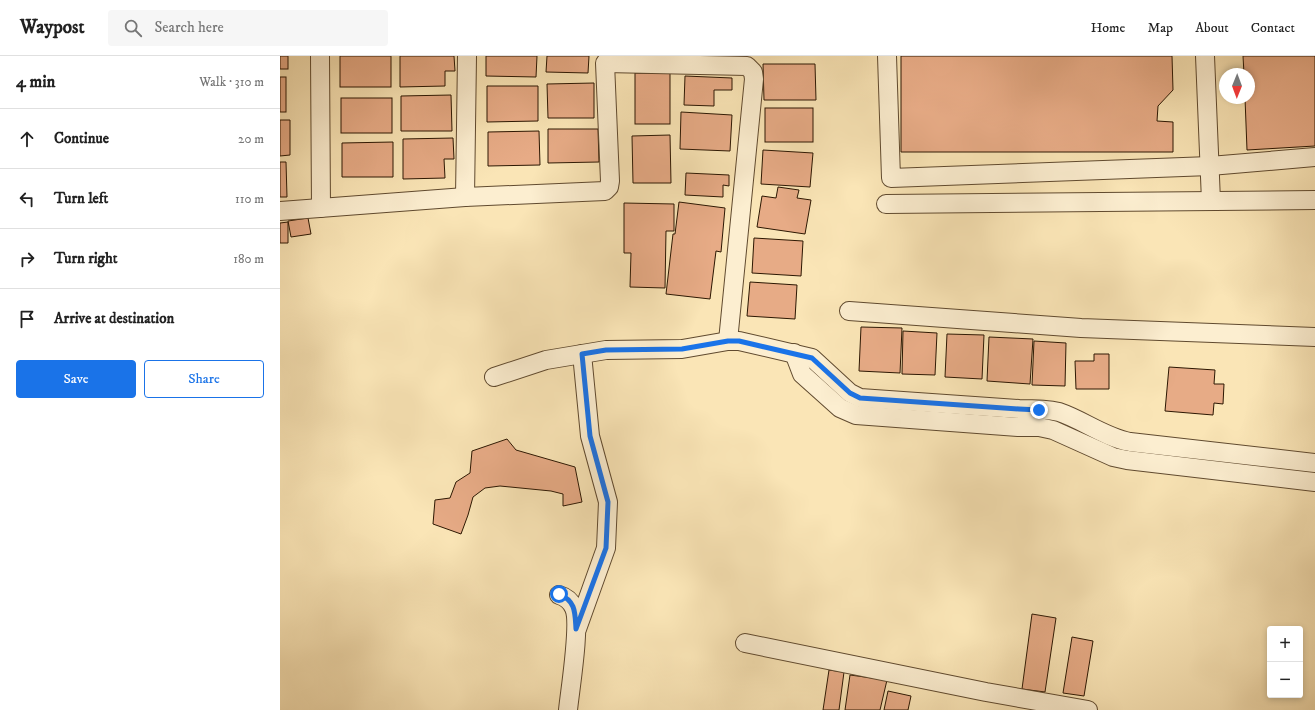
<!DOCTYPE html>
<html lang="en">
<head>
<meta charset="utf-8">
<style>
	body { margin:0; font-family:"IM FELL DW Pica",serif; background:#f6f6f6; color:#222 }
	.controls { position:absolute; right:12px; bottom:12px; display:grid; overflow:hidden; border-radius:4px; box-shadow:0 2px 6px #0003 }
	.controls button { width:36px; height:36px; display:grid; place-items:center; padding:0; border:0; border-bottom:1px solid #e0e0e0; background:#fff; color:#222; font:20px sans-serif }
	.compass { position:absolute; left:939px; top:12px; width:36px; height:36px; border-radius:50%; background:#fff; box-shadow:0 2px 6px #0003; rotate:181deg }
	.stop { position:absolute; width:12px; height:12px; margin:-9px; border:3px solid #1a73e8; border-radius:50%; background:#fff }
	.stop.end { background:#1a73e8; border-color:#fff; box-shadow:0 1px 4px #0008 }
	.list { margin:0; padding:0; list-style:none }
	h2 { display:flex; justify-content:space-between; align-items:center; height:52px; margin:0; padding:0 16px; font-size:17px }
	h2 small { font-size:13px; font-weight:400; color:#767676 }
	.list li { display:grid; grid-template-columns:26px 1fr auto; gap:12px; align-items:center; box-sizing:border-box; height:60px; padding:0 16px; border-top:1px solid #e0e0e0 }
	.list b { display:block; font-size:15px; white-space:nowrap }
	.list em { font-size:13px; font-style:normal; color:#767676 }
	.actions { display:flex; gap:8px; padding:12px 16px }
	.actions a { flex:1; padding:9px 0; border:1px solid #1a73e8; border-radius:4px; text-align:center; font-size:14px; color:#1a73e8 }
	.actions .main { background:#1a73e8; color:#fff }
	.icon { flex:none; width:22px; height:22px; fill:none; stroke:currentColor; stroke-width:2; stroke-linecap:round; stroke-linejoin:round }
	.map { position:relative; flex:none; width:1035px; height:654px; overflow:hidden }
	header { display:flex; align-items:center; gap:24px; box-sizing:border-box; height:56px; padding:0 20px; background:#fff; border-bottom:1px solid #e0e0e0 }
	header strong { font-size:19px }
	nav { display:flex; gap:22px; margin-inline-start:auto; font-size:14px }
	.search { width:280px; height:36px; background:#f6f6f6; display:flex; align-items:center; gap:10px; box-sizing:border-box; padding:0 14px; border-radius:4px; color:#767676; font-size:15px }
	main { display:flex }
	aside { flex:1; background:#fff }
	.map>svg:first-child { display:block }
</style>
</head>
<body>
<header>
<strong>Waypost</strong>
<div class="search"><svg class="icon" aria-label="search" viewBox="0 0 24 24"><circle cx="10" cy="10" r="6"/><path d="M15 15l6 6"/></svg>Search here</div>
<nav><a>Home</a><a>Map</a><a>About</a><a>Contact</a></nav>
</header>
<main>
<aside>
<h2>4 min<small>Walk · 310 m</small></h2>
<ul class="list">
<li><svg class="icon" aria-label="ahead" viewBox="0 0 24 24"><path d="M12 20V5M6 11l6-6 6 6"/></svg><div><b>Continue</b></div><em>20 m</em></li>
<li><svg class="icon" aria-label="left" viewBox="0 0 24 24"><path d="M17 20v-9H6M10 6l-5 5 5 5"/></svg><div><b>Turn left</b></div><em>110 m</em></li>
<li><svg class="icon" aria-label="right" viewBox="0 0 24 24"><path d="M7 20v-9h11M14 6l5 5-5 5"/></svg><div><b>Turn right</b></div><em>180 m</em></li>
<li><svg class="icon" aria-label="arrive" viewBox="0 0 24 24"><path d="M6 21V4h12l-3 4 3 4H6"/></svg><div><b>Arrive at destination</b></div></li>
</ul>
<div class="actions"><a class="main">Save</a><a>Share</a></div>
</aside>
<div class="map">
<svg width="1035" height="654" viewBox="0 0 1035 654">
	<rect width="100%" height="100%" fill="#fae5b6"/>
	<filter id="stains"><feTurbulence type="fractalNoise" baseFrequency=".005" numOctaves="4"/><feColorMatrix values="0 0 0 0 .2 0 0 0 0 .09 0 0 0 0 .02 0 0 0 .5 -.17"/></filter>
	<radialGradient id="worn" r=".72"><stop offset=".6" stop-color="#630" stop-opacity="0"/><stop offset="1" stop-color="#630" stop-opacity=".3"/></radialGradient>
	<g fill="#e7ab86" stroke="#2c1702">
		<rect x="0" y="0" width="8" height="13"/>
		<rect x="60" y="0" width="51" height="31"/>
		<path d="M120,0h54l1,15h-10v15l-45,1z"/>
		<path d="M206,0h51l-1,21 -50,-1z"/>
		<path d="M267,0h42l-1,17 -42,-1z"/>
		<path d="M621,0h271l1,34 -15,16 -1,15 16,1v30h-272z"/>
		<path d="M963,0h72v90l-68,4 -2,-52h4v-24h-5z"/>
		<path d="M483,8h52l1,36h-52z"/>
		<rect x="355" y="17" width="35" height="51"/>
		<path d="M405,20l47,2v12h-18v16l-30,-1z"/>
		<rect x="0" y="21" width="6" height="35"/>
		<path d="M314,27v35h-46l-1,-34z"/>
		<path d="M207,30h51v35l-51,1z"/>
		<path d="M171,39l1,36h-51v-35z"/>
		<rect x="61" y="42" width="51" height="35"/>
		<rect x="485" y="52" width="48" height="34"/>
		<path d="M401,56l51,3 -2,36 -50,-2z"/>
		<path d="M0,64h10v35l-10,1z"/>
		<path d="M268,73h50l1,33 -51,1z"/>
		<path d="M259,75l1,34 -52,1v-34z"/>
		<path d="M390,79l1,48h-38l-1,-47z"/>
		<path d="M173,82l1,21h-10l1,19 -42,1v-40z"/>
		<path d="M113,86v35h-51v-34z"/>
		<path d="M483,94l50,3 -3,34 -49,-3z"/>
		<path d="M0,106h6l1,35h-7z"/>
		<path d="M406,117l43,2v11l-6,-1v12l-38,-2z"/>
		<path d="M498,131l21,3 -2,8 14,2 -6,34 -48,-7 5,-31 14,2z"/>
		<path d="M399,146l46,6 -4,44 -5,-1 -6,48 -44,-5 7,-60h2z"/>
		<path d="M344,147l50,1v27h-8l-1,57 -35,-1 1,-34h-7z"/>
		<path d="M28,162l3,16 -20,3 -3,-16z"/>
		<path d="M8,166v21h-8v-20z"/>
		<path d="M474,182l49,3 -2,35 -49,-3z"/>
		<path d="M470,226l47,3 -2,34 -48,-3z"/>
		<path d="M581,271l41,1 -2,45 -41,-2z"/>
		<path d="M623,275l34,2 -2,42 -33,-1z"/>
		<path d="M667,278l37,1 -2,44 -37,-2z"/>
		<path d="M709,281l44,2 -3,45 -43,-3z"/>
		<path d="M754,285l32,2 -1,43 -33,-1z"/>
		<path d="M814,298h15v35h-33l-1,-28h19z"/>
		<path d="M889,311l46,3 -1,14h10l-1,20 -9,-1 -1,12 -48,-4z"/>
		<path d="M227,383l9,11 59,17 7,35 -19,4v-12l-12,-3 -51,-5 -15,2 -12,9 -5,18 -7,19 -28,-10 2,-24 15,-2 6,-16 14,-9 2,-22z"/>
		<path d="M752,558l24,4 -11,74 -23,-3z"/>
		<path d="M792,581l21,4 -9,55 -21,-3z"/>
		<path d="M549,614l15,2 -5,38h-16z"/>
		<path d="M570,619l37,5 -7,30h-35z"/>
		<path d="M608,635l23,5 -3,14h-24z"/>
	</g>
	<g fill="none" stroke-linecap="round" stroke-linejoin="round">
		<g stroke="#604a2f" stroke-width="20">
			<g id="minor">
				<path d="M40,0l1,152"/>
				<path d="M607,0l4,122 319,-12 105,-9"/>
				<path d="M925,0l6,145"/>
				<path d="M185,141l2,-141"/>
				<path d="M606,148l429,-4"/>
				<path d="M0,155l185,-14 140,-6 4,-4 1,-6 -5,-118 142,3 6,6 1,7 -26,262"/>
				<path d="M569,255l232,17 234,9"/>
				<path d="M514,297l8,21 38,34 16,7 162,12h21l14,3 60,27 14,3 188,22"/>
				<path d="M214,321l52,-17 60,-10 76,-1 46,-8h11l73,17 38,35 10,5 159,11c13,0 27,0 40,3 24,8 45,25 71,30l185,21"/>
				<path d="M279,539c7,2 12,6 15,13 7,15 -4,82 -6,102"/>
				<path d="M297,573l29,-81 2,-46 -18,-66 -8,-82"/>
				<path d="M465,587l241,49 102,18"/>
			</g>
		</g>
		<use href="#minor" stroke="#fceed0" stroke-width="18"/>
	</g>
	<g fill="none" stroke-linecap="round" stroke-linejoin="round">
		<path stroke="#1a73e8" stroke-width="5" d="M279,538c17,7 16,19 17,35l30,-81 2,-46 -18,-66 -8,-82 24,-4 76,-1 46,-8h11l73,17 38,35 10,5 159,11 20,1"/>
	</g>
	<rect width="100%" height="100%" filter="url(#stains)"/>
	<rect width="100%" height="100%" fill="url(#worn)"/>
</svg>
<div class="controls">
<button>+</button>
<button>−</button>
</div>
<svg class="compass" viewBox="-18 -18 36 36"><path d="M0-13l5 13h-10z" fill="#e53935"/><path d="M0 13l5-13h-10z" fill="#767676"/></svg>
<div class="stop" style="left:279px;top:538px"></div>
<div class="stop end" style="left:759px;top:354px"></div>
</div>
</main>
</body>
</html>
